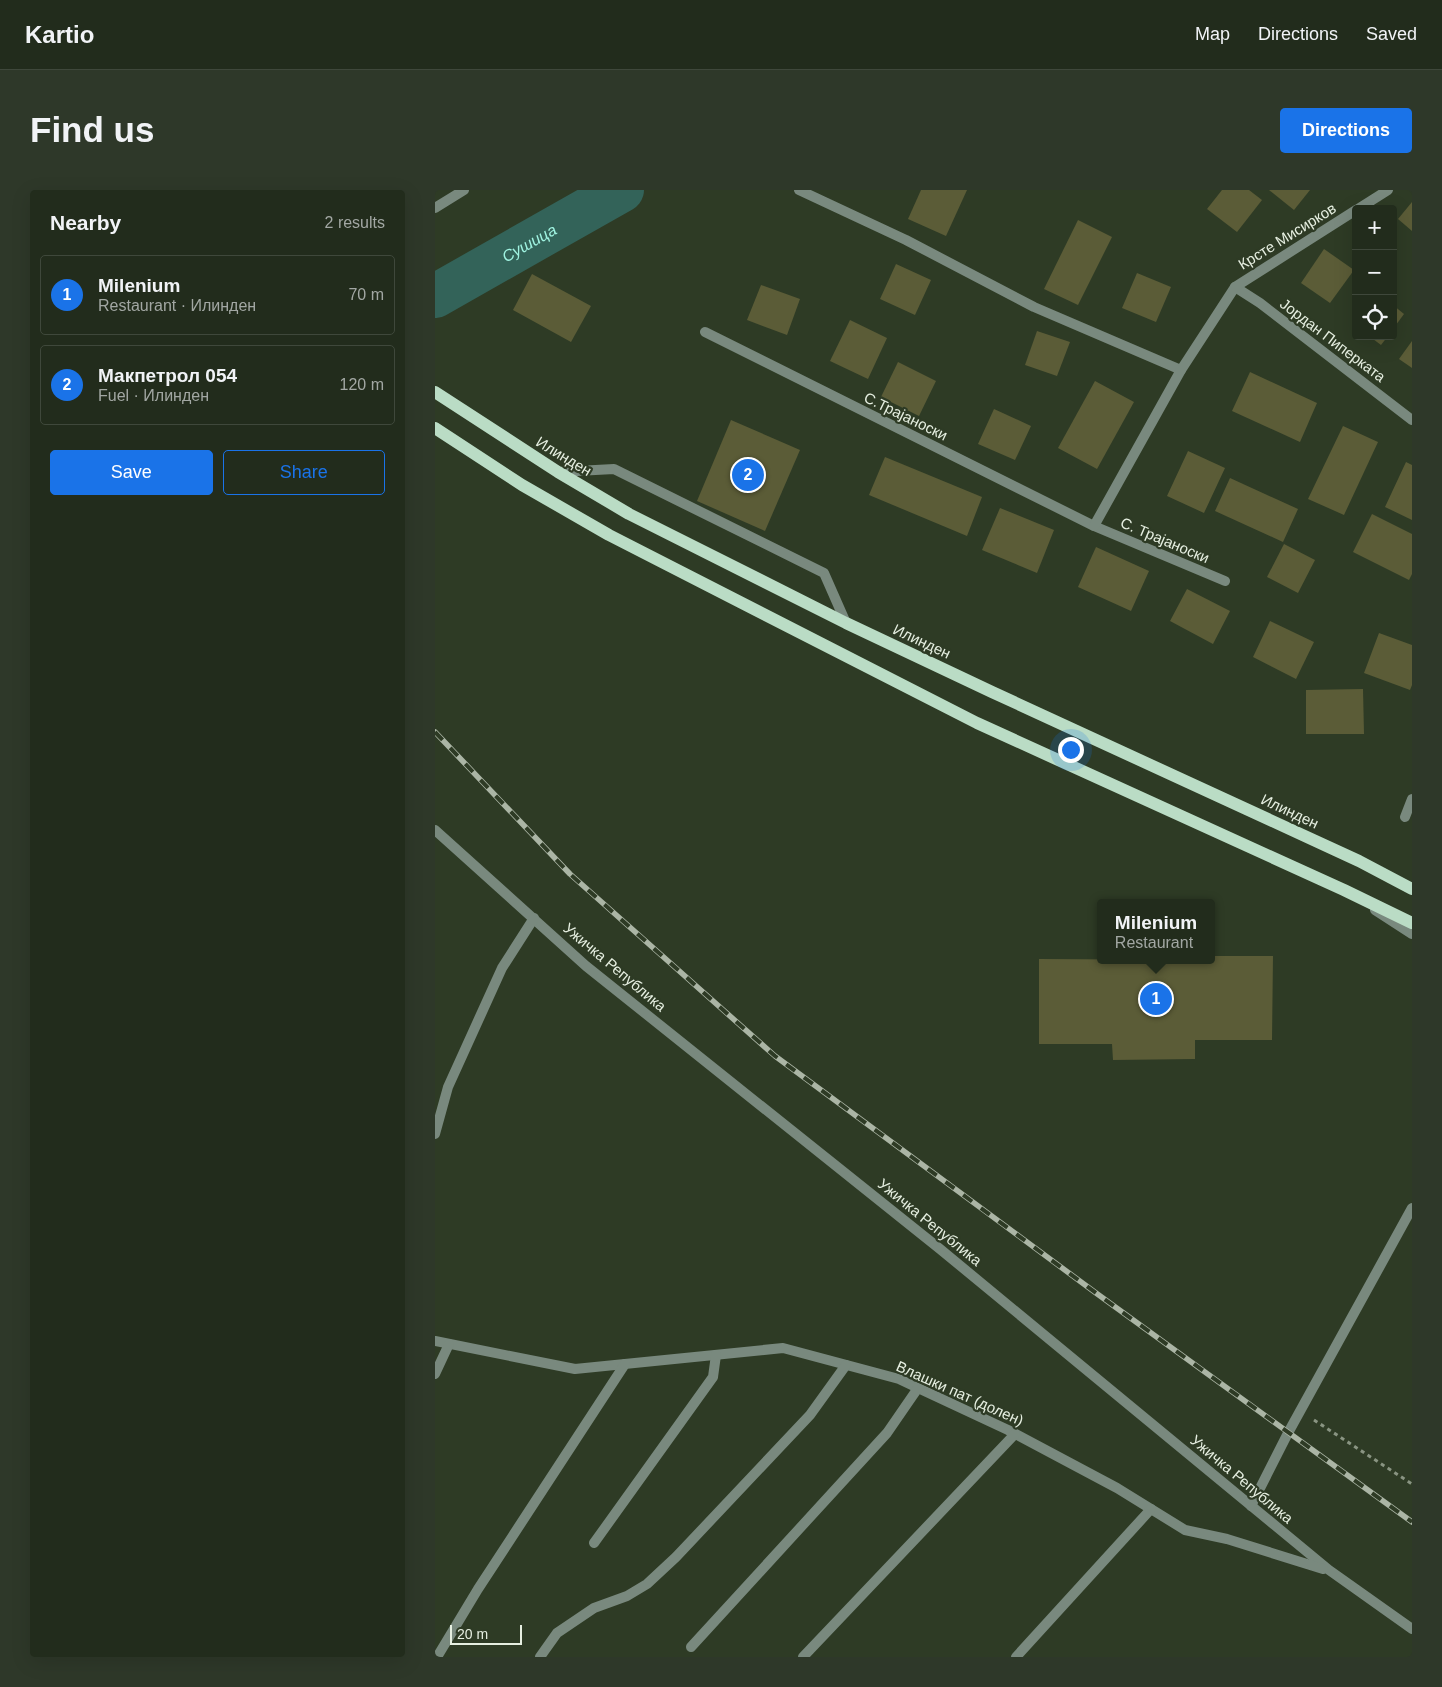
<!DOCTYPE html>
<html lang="en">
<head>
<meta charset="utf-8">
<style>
	body { margin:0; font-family:Arial,sans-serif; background:#2e3829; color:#f1f3f6 }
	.controls { position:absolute; right:15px; top:15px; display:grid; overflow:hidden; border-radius:5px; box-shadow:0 5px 20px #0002 }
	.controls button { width:45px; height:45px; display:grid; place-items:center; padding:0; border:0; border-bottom:1px solid #3f483b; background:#222c1c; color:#f1f3f6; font:25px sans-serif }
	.scale { position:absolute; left:15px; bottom:12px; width:72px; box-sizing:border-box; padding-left:5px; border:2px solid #e6efe1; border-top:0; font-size:14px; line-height:18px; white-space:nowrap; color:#e6efe1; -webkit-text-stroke:4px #2e3b25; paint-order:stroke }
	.you { position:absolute; left:635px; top:559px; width:18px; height:18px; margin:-12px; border:4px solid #fff; border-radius:50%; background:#1a73e8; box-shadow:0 0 0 8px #1a73e833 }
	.badge { display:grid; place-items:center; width:32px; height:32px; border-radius:50%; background:#1a73e8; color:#fff; font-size:16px; font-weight:700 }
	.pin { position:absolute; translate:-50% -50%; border:2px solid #fff; box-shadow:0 1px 5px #0006 }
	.popup { position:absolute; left:662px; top:709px; width:118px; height:65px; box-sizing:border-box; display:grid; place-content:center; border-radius:5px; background:#222c1c; filter:drop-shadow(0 1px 4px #0005); font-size:16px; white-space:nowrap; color:#a2a7a3 }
	.popup b { font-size:19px; color:#f1f3f6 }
	.popup::after { content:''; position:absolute; left:50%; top:100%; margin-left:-10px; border:10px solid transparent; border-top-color:#222c1c }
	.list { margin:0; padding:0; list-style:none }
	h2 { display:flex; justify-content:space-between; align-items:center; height:65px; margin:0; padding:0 20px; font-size:21px }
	h2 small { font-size:16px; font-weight:400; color:#a2a7a3 }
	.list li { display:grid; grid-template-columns:32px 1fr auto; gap:15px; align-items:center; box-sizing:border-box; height:80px; margin:0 10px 10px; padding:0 10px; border:1px solid #3f483b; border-radius:5px }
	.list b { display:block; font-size:19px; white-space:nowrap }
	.list p { margin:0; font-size:16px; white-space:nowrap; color:#a2a7a3 }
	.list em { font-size:16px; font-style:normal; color:#a2a7a3 }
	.actions { display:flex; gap:10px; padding:15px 20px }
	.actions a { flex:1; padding:11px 0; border:1px solid #1a73e8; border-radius:5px; text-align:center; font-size:18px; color:#1a73e8 }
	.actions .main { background:#1a73e8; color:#fff }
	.icon { flex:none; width:28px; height:28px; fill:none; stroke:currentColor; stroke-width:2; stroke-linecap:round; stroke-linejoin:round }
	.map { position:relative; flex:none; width:977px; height:1467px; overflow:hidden; border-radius:5px }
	header { display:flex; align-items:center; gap:30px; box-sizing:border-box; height:70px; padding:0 25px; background:#222c1c; border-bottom:1px solid #3f483b }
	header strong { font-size:24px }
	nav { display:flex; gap:28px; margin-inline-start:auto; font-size:18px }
	.intro { display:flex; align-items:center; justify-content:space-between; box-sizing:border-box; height:120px; padding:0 30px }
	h1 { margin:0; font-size:35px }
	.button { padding:12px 22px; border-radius:5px; background:#1a73e8; color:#fff; font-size:18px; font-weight:700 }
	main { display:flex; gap:30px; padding:0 30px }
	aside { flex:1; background:#222c1c; border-radius:5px; box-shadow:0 5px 20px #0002 }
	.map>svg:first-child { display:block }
</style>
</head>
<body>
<header>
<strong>Kartio</strong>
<nav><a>Map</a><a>Directions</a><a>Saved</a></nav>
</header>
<div class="intro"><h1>Find us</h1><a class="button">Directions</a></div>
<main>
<aside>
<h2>Nearby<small>2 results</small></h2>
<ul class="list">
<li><span class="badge">1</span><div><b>Milenium</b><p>Restaurant · Илинден</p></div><em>70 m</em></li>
<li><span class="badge">2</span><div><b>Макпетрол 054</b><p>Fuel · Илинден</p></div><em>120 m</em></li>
</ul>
<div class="actions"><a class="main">Save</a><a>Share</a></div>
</aside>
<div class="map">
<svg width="977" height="1467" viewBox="0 0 977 1467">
	<rect width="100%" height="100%" fill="#2e3b25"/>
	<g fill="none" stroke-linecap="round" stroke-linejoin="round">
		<path stroke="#336359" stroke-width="44" id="s1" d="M0,106l187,-106"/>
	</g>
	<g fill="#5b5c37">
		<path d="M486,0h46l-21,46 -38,-17z"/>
		<path d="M787,0h27l13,10 -25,32 -30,-23z"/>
		<path d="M834,0h41l-16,20z"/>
		<path d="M977,12v29l-14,-12z"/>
		<path d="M643,30l34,17 -34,68 -34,-16z"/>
		<path d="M889,59l30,21 -24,33 -29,-20z"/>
		<path d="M461,74l35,16 -16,35 -35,-16z"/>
		<path d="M702,83l34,14 -15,35 -34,-14z"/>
		<path d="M97,84l59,32 -20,36 -58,-32z"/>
		<path d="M326,95l39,14 -13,36 -40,-15z"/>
		<path d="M958,115l11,9 -11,15z"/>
		<path d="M415,130l37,18 -19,41 -38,-18z"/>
		<path d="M602,141l33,11 -13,34 -32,-11z"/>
		<path d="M934,146h19l-7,9z"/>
		<path d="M977,151v27l-13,-9z"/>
		<path d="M463,172l38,19 -17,35 -38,-19z"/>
		<path d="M815,182l67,31 -17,39 -68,-31z"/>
		<path d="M660,191l39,21 -37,67 -39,-21z"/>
		<path d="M559,219l37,17 -16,34 -37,-16z"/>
		<path d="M296,230l69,30 -35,81 -68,-30z"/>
		<path d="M908,236l35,16 -34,73 -36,-16z"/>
		<path d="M753,261l37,17 -21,45 -37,-17z"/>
		<path d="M450,267l97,40 -15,39 -98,-41z"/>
		<path d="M971,272l6,3v55l-27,-13z"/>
		<path d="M795,288l68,31 -15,33 -68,-31z"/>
		<path d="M565,318l54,22 -17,43 -55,-23z"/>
		<path d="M937,324l40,20v40l-3,6 -56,-28z"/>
		<path d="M849,354l31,16 -17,33 -31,-16z"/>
		<path d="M661,357l53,24 -18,40 -53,-24z"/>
		<path d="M752,399l43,22 -17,33 -43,-23z"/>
		<path d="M835,431l44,21 -18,37 -43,-22z"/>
		<path d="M944,443l33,12v40l-2,5 -46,-17z"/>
		<path d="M928,499l1,45h-58v-44z"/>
		<path d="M776,766h62l-1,84h-77v19l-82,1 -1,-16h-73v-85l172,1z"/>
	</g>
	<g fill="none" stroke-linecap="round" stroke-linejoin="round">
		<path stroke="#899482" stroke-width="3" stroke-dasharray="4 4" stroke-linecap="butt" d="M879,1230l98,64"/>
		<g stroke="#79897e" stroke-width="10">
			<path d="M123,282l56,-3 210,104 22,50"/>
			<path d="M940,720l37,24"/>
			<path d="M816,1316l37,-73 124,-225"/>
		</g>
		<g stroke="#79897e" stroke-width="10">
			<path d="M364,0l107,50 128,67 147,63"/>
			<path d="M0,18l29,-18"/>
			<path d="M923,19l30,-19"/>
			<path d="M800,97l25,16 152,117"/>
			<path d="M270,142l389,194 131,55"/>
			<path d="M659,336l87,-156 54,-83 121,-77"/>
			<path d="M970,627l7,-18"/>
			<path d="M0,640l151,136 354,283 389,321 83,59"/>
			<path d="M0,944l13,-47 54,-119 32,-50"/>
			<path d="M0,1151l140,28 208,-21 116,31 19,9 90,42 109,58 68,42 42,9 96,30"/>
			<path d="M0,1184l14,-30"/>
			<path d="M159,1353l119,-166 3,-22"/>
			<path d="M256,1457l196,-214 31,-45"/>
			<path d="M2,1467l41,-68 147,-225"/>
			<path d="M105,1467l17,-24 37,-25 33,-12 20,-12 29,-27 134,-142 36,-50"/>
			<path d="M368,1467l212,-223"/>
			<path d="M581,1467l135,-148"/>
		</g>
		<g stroke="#badcc5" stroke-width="12">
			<path d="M0,202l123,80 71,42 217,109 146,69 367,169 53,28"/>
			<path d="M0,238l87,57 87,50 368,188 367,167 68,33"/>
		</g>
		<g stroke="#abb5a5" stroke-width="5.5">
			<path id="rail" d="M0,542l135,142 205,182 321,237 316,229"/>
		</g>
		<use href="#rail" stroke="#2e3b25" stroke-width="4" stroke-dasharray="11" stroke-linecap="butt"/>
	</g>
	<g text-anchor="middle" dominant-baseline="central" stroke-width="4.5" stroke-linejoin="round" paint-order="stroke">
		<g font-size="15" fill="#e6efe1" stroke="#2e3b25">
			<text transform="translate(852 46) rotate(-32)">Крсте Мисирков</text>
			<text transform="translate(898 150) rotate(37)">Јордан Пиперката</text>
			<text transform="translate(471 226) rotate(26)">С.Трајаноски</text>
			<text transform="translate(129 266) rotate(31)">Илинден</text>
			<text transform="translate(730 350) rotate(23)">С. Трајаноски</text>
			<text transform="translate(487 451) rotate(25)">Илинден</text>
			<text transform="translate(855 621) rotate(25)">Илинден</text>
			<text transform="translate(180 777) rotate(40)">Ужичка Република</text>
			<text transform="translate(495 1032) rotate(39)">Ужичка Република</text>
			<text transform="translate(525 1203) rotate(24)">Влашки пат (долен)</text>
			<text transform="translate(807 1289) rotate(40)">Ужичка Република</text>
		</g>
		<g font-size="16" font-style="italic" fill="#a0f3e1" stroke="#2e3b25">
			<text stroke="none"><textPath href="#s1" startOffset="108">Сушица</textPath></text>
		</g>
	</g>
</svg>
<div class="controls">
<button>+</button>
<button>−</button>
<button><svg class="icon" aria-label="locate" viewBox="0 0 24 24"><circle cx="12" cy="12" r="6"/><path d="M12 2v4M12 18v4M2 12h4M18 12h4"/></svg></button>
</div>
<div class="scale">20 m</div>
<div class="you"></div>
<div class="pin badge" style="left:721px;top:809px">1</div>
<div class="popup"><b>Milenium</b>Restaurant</div>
<div class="pin badge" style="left:313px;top:285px">2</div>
</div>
</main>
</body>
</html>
